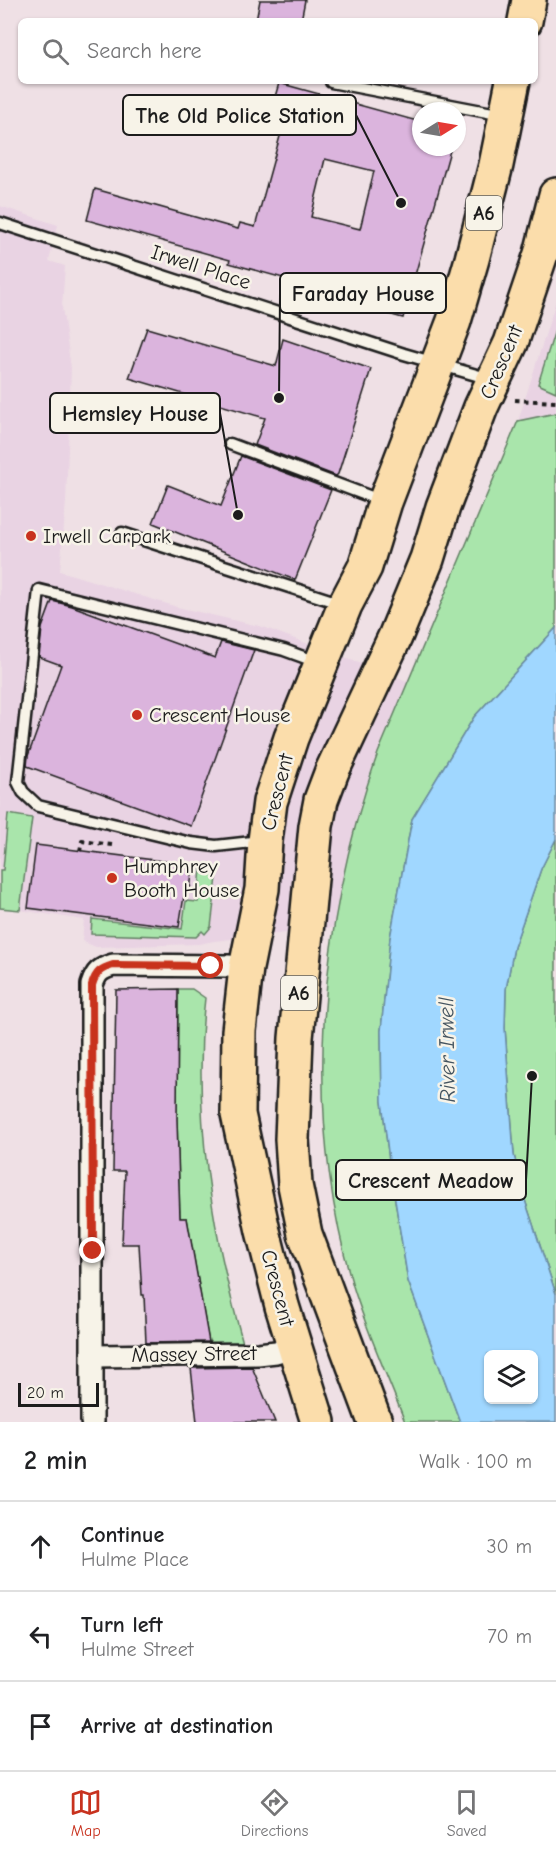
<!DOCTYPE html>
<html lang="en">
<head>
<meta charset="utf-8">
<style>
	body { margin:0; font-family:"Comic Neue",sans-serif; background:#f6f6f6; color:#202124 }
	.controls { position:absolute; right:18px; bottom:18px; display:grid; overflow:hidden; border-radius:9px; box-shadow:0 2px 4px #0004 }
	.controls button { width:54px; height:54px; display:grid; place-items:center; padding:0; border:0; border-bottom:2px solid #e0e0e0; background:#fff; color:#202124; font:30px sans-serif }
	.compass { position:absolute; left:412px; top:102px; width:54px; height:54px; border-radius:50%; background:#fff; box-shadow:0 2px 4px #0004; rotate:79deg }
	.scale { position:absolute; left:18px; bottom:15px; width:81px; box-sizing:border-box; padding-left:6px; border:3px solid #1c1c1c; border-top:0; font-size:16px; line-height:21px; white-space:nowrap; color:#1c1c1c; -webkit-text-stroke:4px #f7f3e8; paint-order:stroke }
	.stop { position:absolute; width:18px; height:18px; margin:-14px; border:4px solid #c8321e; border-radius:50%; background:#fff }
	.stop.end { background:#c8321e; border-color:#fff; box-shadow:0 2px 6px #0008 }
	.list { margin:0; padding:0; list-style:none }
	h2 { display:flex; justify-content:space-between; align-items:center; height:78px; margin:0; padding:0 24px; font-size:26px }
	h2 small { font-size:20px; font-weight:400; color:#757577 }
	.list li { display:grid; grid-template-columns:39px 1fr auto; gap:18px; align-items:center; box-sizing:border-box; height:90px; padding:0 24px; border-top:2px solid #e0e0e0 }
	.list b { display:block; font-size:22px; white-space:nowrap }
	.list p { margin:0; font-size:20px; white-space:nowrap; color:#757577 }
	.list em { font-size:20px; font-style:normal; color:#757577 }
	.icon { flex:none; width:33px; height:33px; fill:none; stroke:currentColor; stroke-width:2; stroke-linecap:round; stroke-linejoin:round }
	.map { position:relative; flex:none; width:556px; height:1422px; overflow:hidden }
	.search { position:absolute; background:#fff; box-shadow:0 2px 4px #0004; left:18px; right:18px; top:18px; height:66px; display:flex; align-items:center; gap:15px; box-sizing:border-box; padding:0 21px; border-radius:9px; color:#757577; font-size:22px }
	.sheet { height:348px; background:#fff }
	nav { display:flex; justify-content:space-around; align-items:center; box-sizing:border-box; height:84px; border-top:2px solid #e0e0e0; background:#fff; font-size:16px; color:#757577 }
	nav a { display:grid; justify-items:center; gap:3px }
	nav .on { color:#c8321e }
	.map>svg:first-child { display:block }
</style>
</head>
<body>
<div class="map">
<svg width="556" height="1422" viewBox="0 0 556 1422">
	<rect width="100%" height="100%" fill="#efe0e5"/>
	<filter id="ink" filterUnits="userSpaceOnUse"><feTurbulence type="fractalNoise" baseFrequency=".0167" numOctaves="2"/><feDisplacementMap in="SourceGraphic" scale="12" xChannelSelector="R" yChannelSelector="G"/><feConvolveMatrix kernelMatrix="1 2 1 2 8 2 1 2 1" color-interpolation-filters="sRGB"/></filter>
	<g filter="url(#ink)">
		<path fill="#e9d3e3" d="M0,206l58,19 -9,36 16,5 -3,41 9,61 -5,134 -6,69 117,36 86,20 144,54 111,-260 38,-120v327l-82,89 -81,204 -179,20 -15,3 -103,3 -14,-6 2,-21 -64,-10 3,-35 -23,-5z"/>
		<g fill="#a9e5ab" stroke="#628064" stroke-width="1.5">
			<path d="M556,327v65l-18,-8z"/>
			<path d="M556,413v215l-82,89 -62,102 -22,119 -9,93 1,70 8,68 18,112 52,141h-55c-17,-45 -38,-90 -52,-136 -51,-172 -34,-365 25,-533l140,-332z"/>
			<path d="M8,814l24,4 -12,92 -20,-2v-38h3z"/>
			<path d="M556,839v455l-32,-97 -10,-42 -9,-127 1,-39 8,-42 27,-78z"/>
			<path d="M201,868l17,1 -7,58 -6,7 -3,-3 -6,6 -105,-3 1,-15 90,10 4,-28 12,1z"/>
			<path d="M178,989h14l13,9c-13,116 7,234 38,345l-34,1 -22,-126h-7l-3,-99z"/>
		</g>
		<path fill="#a0d7ff" stroke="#6b8ca4" stroke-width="1.5" fill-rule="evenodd" d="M556,628v211l-15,30 -27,78 -8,42 -1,39 9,127 10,42 32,97v128h-96l-52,-141 -18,-112 -8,-68 -1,-70 9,-93 22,-119 62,-102zM488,1354h46v46h-46z"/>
		<g fill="#dbb4dd" stroke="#1c1c1c" stroke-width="1.5" fill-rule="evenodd">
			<path d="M260,0h45l-4,21h-45z"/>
			<path d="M279,83l142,39v25h30l-48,171 -117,-32 1,-7 -58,-16 1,-3 -143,-40 8,-31 143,40 2,-6 15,4 27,-98 -15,-4zM325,159l49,12 -14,58 -49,-12z"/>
			<path d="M147,328l129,38 7,-27 88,30 -33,105 -2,2 -81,-31 10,-27 -136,-40z"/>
			<path d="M241,456l90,34 -36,90 -142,-57 15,-38 53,21z"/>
			<path d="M52,601l20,5 143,52 6,-16 33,8 -63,176 -164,-60 1,-10 33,-91 -22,-8 3,-29z"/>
			<path d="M36,845l157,20 -3,25h-5l-6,37 -151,-19z"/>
			<path d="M178,989l-1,130 3,99h7l22,124 -63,1 -2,-48h-2l-3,-51h-17l3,-73h-12l3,-181z"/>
			<path d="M252,1367l23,55h-78l-6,-54z"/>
		</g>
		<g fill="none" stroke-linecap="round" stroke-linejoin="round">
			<g stroke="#1c1c1c" stroke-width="15">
				<g id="lane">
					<path d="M331,82l172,33"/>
					<path d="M0,223l404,131 86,25"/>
					<path d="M230,444l152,57"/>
					<path d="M122,533l220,71"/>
					<path d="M261,841l-45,5 -25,-3 -153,-37 -15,-14 -5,-10 21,-192 245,60 33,12"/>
				</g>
			</g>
			<g stroke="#1c1c1c" stroke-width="26">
				<g id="street">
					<path d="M93,1356l165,-2 18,-2 18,-5"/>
					<path d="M92,1422v-437c4,-13 8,-16 21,-20l115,1 18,2"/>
				</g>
			</g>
			<g stroke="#1c1c1c" stroke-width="38">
				<g id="highway">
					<path d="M525,21l4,-21"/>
					<path d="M318,1422l-36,-116 -19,-75 -25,-117 1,-83 7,-63 16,-79 3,-48 5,-39 21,-64 54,-133 20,-38 20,-65 69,-181 18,-62 24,-94 17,-84"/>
					<path d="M375,1422l-70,-188 -10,-49 -3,-46 4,-101 20,-212 5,-26 11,-29 63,-134 32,-78 16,-52 38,-100 30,-64 30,-89 15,-59"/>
				</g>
			</g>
			<g stroke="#1c1c1c" stroke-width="4" stroke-dasharray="4.5 4.5" stroke-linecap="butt">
				<path d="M515,400l41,2"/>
				<path d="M80,851l2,-10 30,4"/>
			</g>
			<use href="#lane" stroke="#f7f3e8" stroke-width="10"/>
			<use href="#street" stroke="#f7f3e8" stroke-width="21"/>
			<use href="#highway" stroke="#fbddab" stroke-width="33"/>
		</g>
	</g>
	<g fill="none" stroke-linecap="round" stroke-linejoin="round" filter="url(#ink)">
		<path stroke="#c8321e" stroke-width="8" d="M93,1251l-1,-266c4,-13 8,-16 21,-20l98,1"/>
	</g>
	<g fill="#c8321e" stroke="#f7f3e8" stroke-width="2">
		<circle cx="31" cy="536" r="6"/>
		<circle cx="137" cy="715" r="6"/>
		<circle cx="112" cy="878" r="6"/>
	</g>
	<g text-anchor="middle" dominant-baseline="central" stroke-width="5" stroke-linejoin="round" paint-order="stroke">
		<g fill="#f7f3e8" stroke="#5e5c59" stroke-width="1.5">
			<rect x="466" y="196" width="36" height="34" rx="4.5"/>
			<rect x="281" y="976" width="36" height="34" rx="4.5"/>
		</g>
		<g font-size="20" font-weight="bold" fill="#1c1c1c">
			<text x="484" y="213">A6</text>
			<text x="299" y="993">A6</text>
		</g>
		<g font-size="21" fill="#1c1c1c" stroke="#f7f3e8">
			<text transform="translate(201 267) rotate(18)">Irwell Place</text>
			<text transform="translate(501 362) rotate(-67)">Crescent</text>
			<text transform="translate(277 792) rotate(-76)">Crescent</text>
			<text transform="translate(278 1288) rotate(75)">Crescent</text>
			<text transform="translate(194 1354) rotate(-1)">Massey Street</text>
		</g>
		<g font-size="21" fill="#1c1c1c" stroke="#f7f3e8" text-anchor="start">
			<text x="43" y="536">Irwell Carpark</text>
			<text x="149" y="715">Crescent House</text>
			<text x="124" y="866">Humphrey<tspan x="124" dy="24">Booth House</tspan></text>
		</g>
		<g font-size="22" font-style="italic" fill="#445460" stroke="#f7f3e8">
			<text transform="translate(447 1050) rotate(-91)">River Irwell</text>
		</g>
	</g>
	<path fill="none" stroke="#1c1c1c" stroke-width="2" d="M401 203L356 115M279 398L280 293M238 515L220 413M532 1076L526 1180"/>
	<g fill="#1c1c1c" stroke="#f7f3e8" stroke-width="2">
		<circle cx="401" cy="203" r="6"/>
		<circle cx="279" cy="398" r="6"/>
		<circle cx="238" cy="515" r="6"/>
		<circle cx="532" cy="1076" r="6"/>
	</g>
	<g fill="#f7f3e8" stroke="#1c1c1c" stroke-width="2">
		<rect x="123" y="95" width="233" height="40" rx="6"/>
		<rect x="280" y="273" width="166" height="40" rx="6"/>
		<rect x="50" y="393" width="170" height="40" rx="6"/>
		<rect x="336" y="1160" width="190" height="40" rx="6"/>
	</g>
	<g font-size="22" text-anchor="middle" font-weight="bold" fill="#1c1c1c">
		<text x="240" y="123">The Old Police Station</text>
		<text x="363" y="301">Faraday House</text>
		<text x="135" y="421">Hemsley House</text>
		<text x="431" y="1188">Crescent Meadow</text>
	</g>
</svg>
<div class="controls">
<button><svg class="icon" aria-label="layers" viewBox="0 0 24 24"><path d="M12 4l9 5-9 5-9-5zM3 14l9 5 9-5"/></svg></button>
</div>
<svg class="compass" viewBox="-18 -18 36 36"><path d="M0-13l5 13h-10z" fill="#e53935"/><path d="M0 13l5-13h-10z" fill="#757577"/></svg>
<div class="scale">20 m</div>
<div class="stop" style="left:211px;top:966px"></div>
<div class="stop end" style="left:93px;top:1251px"></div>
<div class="search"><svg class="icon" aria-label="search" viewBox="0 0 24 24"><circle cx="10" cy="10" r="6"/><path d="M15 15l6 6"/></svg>Search here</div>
</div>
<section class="sheet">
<h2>2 min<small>Walk · 100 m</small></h2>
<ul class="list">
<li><svg class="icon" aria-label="ahead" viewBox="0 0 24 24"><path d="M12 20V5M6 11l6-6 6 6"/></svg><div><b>Continue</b><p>Hulme Place</p></div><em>30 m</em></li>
<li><svg class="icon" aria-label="left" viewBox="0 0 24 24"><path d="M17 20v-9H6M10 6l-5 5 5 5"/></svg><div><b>Turn left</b><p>Hulme Street</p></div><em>70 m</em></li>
<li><svg class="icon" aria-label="arrive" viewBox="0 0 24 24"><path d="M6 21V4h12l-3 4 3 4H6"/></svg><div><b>Arrive at destination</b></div></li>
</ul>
</section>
<nav>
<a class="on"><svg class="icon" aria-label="map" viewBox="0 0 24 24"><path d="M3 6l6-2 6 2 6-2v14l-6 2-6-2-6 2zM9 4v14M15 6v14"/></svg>Map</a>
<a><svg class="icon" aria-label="directions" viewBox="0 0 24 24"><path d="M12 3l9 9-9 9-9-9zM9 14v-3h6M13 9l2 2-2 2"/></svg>Directions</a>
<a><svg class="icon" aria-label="saved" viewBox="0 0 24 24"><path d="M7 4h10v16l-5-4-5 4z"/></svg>Saved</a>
</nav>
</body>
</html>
